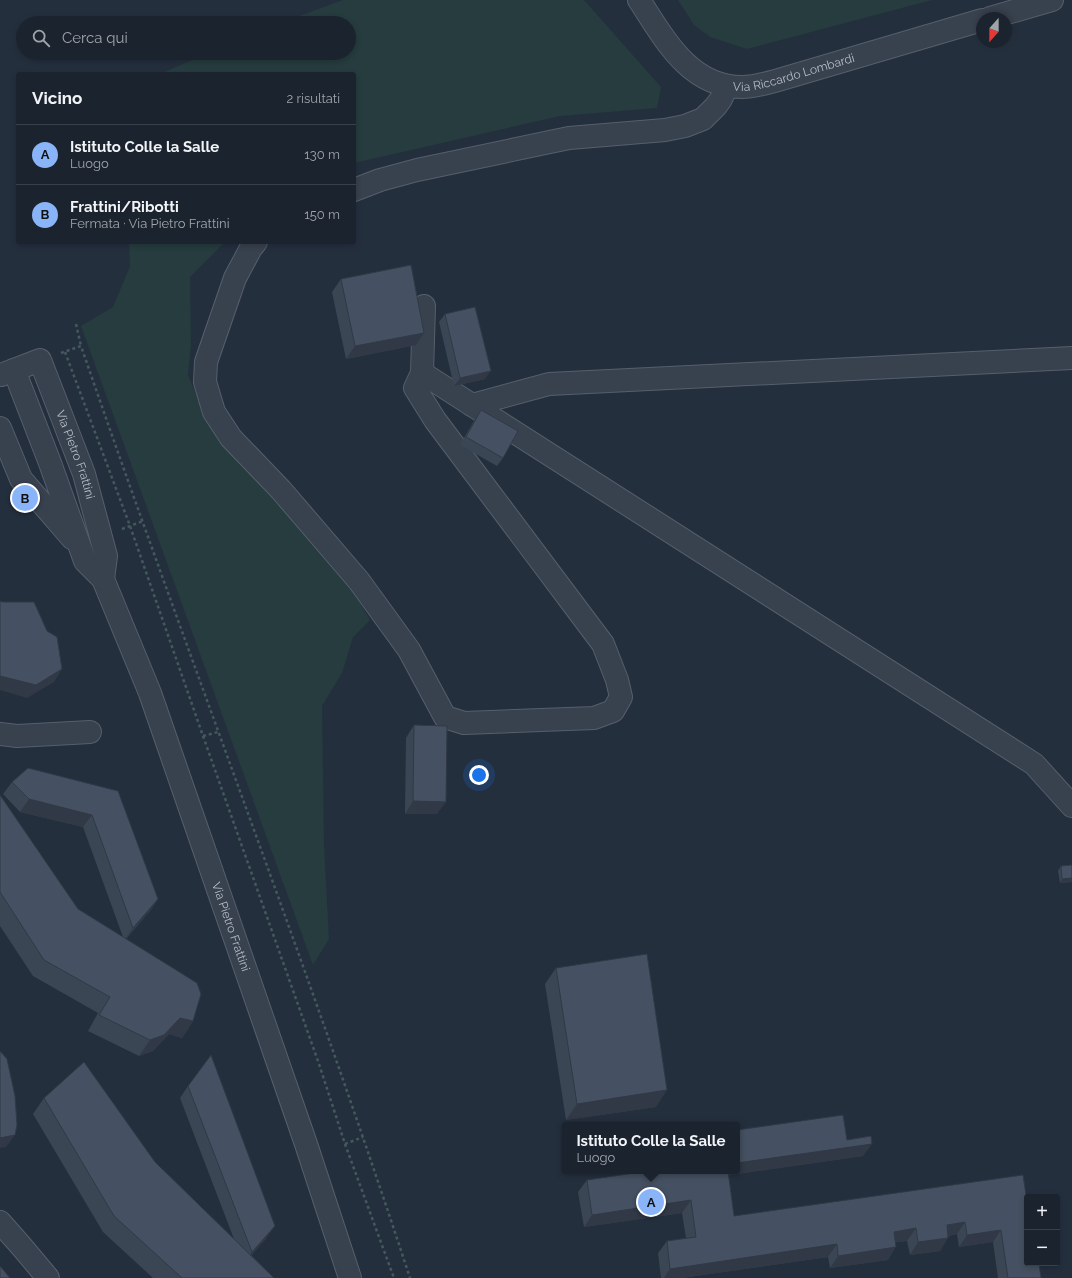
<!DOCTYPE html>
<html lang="it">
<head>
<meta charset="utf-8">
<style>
	body { margin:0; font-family:Raleway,sans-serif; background:#282f3a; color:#f1f3f6 }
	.controls { position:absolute; right:12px; bottom:12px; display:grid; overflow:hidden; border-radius:4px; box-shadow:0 2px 6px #0003 }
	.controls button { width:36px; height:36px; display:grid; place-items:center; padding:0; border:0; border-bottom:1px solid #39404a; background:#1b232e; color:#f1f3f6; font:20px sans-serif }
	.compass { position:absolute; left:976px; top:12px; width:36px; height:36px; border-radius:50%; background:#1b232e; box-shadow:0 2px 6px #0003; rotate:201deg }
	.you { position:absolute; left:479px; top:775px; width:14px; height:14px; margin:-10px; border:3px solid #fff; border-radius:50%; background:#1a73e8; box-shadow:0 0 0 6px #1a73e833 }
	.badge { display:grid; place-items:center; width:26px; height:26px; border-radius:50%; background:#8ab4f8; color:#111; font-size:13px; font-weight:700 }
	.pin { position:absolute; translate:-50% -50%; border:2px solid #fff; box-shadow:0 1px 4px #0006 }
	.popup { position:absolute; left:562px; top:1122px; width:178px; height:52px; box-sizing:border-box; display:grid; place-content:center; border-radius:4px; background:#1b232e; filter:drop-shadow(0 1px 3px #0005); font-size:13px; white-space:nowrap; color:#a0a4aa }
	.popup b { font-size:15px; color:#f1f3f6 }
	.popup::after { content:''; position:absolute; left:50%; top:100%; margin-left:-8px; border:8px solid transparent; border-top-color:#1b232e }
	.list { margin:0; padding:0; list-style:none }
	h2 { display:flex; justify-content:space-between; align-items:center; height:52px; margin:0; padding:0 16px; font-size:17px }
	h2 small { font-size:13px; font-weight:400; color:#a0a4aa }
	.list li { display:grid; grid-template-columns:26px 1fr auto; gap:12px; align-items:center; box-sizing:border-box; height:60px; padding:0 16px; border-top:1px solid #39404a }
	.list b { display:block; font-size:15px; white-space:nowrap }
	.list p { margin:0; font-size:13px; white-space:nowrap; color:#a0a4aa }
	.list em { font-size:13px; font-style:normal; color:#a0a4aa }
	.icon { flex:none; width:22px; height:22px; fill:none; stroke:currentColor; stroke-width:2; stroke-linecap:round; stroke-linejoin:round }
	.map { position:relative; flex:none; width:1072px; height:1278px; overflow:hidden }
	.search { position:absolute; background:#1b232e; box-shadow:0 2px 6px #0003; left:16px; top:16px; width:340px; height:44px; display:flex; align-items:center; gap:10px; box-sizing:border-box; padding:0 14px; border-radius:22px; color:#a0a4aa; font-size:15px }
	.panel { position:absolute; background:#1b232e; box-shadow:0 2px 6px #0003; left:16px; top:72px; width:340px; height:172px; border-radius:4px }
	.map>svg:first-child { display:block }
</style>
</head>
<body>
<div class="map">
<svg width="1072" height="1278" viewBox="0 0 1072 1278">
	<rect width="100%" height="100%" fill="#242f3e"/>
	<g fill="#263c3f">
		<path d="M343,0h241l77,87 -4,21 -97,8 -206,47v-89h-194l48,-21h141v-30h-69z"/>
		<path d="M678,0h254l-185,49 -37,-12 -16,-12z"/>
		<path d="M129,242h96l-35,35 1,66 -3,32 19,46 137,154 26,45 -17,17 -11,36 -20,33 2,139 5,94 -16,26 -232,-639 32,-19 17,-41z"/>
	</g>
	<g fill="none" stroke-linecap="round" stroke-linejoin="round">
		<g stroke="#565f6c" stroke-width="24">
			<g id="minor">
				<path id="s1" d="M639,0c25,38 50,87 103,87 11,0 22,-3 33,-6l207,-61"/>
				<path d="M990,18l62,-18"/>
				<path d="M354,190l26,-10 37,-10 152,-32 96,-8 20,-4 18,-7 13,-13 5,-7 6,-13"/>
				<path d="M256,242l-5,6 -16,30 -29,84 -1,20 9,30 17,26 50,52 78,91 50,69 36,67 19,6 130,-5 19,-7 8,-14 -4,-17 -14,-36 -168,-224 -20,-32 7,-15 2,-67"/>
				<path id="s2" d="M14,370l36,93 35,98 18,18 47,114 156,451 44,134"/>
				<path d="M422,373l612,391 38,42"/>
				<path id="s3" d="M1,375l39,-15 44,114 22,82 -3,23"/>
				<path d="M472,405l77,-21 523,-26"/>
				<path d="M0,428l21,51 51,59"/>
				<path d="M0,734l17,2 73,-4"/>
				<path d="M0,1222l22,25 26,31"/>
			</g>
		</g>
		<g stroke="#44595c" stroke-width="2.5" stroke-dasharray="3 3" stroke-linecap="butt">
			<path d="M76,324l5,22"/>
			<path d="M65,352l65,174 73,210 116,328 26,80 49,134"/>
			<path d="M61,353l20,-7c107,312 227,619 329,932"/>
			<path d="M122,529l21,-8"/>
			<path d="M203,736l15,-4"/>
			<path d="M345,1144l18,-7"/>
		</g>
		<use href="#minor" stroke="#38414e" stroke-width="22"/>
	</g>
	<g fill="#3b4654">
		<path d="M341,279l83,54 -8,12 -70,14 -14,-67z"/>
		<path d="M445,314l40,65 -31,7 -15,-64z"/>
		<path d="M481,410l22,48 -6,8 -37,-21 15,-26z"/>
		<path d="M414,725l23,89h-32l1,-76z"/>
		<path d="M12,782l106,9 40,108 -8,12 -24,28 67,82 -11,17 -13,-4 -16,17 -14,5 -51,-25 10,-18 -65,-37 -33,-50v-131l78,114 45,28 -40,-110 -63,-15 -17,-18z"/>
		<path d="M1072,865v17l-12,1 -2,-12 3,-5z"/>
		<path d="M556,968l100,139 -90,13 -21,-136z"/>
		<path d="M188,1086l78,153 -15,16 23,23h-121l-50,-46 -70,-118 11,-16 111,64 79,77 -54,-141z"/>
		<path d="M847,1140l16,16 -135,19 6,41 293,-14 14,76h-43l-5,-36 -34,5 -2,-13 -9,2 -8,15 -30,4 -3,-14 -11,1 -8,18 -58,8 -2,-11 -146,21h-21l-3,-25 9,-12 19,-3 -4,-25 -98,14 -6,-35 9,-12 150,-9z"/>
	</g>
	<g fill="#303945">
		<path d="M424,333l-8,12 -70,14 9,-13z"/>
		<path d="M491,371l-6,8 -31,7 6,-8z"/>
		<path d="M62,669l-8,13 -27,16 -27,-8v-14z"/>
		<path d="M29,799l63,16 -9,12 -63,-15z"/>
		<path d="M413,801l33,1 -9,12h-32z"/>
		<path d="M1072,878v4l-12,1 2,-4z"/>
		<path d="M158,899l-8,12 -26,29 9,-12z"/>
		<path d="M180,1018l13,3 -11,17 -13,-4 -16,17 -14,5 11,-16z"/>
		<path d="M667,1090l-11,17 -90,13 11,-16z"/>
		<path d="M15,1135l-9,12 -6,1v-10z"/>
		<path d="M872,1144l-9,12 -145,21 4,-6h15v-8z"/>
		<path d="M691,1200l-9,13 -98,14 8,-12z"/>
		<path d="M965,1222l-8,12 -19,3 9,-12z"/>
		<path d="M275,1226l-9,13 -22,25 8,-12z"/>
		<path d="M916,1228l-9,13 -21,3 8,-12z"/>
		<path d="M1001,1230l-8,12 -34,5 8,-12z"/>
		<path d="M948,1238l-8,13 -30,4 8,-13z"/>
		<path d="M837,1244l-9,13 -146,21h-18l6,-9z"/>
		<path d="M896,1247l-8,13 -58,8 8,-12z"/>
	</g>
	<g fill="#455162" stroke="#303945">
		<path d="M411,265l13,68 -69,13 -14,-67z"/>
		<path d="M475,307l16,64 -31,7 -15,-64z"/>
		<path d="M481,410l37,21 -15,27 -37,-21z"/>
		<path d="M0,601l2,1h32l13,29 10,6 5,32 -26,16 -36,-9z"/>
		<path d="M414,725l33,1 -1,76 -33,-1z"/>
		<path d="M28,768l90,23 40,108 -25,29 -41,-113 -63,-16 -17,-17z"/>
		<path d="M0,795l78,114 119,74 4,11 -8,27 -13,-3 -16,17 -14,5 -51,-25 11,-18 -66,-37 -44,-68z"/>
		<path d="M1072,865v13l-10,1 -1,-13z"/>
		<path d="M647,954l20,136 -90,14 -21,-136z"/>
		<path d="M0,1051l7,8 8,37 2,29 -2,10 -15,3z"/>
		<path d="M211,1055l64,171 -23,26 -64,-166z"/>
		<path d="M84,1062l71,100 119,116h-92l-68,-62 -70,-118z"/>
		<path d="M843,1115l4,25 24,-4 1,8 -135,19v-33z"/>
		<path d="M648,1171h80l6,45 289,-41 4,27v61h12l2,15h-33l-7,-48 -34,5 -2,-13 -18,3 1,13 -30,4 -2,-14 -22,4 2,15 -58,9 -1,-12 -167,25 -3,-28 29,-4 -5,-37 -99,15 -5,-35z"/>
		<path d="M0,1266l10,12h-10z"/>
	</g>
	<g text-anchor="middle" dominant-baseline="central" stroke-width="3" stroke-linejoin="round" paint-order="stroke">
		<g font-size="12" fill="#b4bcc9" stroke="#1d2633">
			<text stroke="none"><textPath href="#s1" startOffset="195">Via Riccardo Lombardi</textPath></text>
			<text stroke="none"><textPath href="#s3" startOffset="143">Via Pietro Frattini</textPath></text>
			<text stroke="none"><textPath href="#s2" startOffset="600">Via Pietro Frattini</textPath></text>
		</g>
	</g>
</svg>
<div class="controls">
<button>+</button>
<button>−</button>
</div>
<svg class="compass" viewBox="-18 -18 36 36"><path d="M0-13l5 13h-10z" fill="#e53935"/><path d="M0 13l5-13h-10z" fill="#a0a4aa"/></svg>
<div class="you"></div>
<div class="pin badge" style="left:651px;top:1202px">A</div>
<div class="popup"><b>Istituto Colle la Salle</b>Luogo</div>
<div class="pin badge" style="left:25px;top:498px">B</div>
<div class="search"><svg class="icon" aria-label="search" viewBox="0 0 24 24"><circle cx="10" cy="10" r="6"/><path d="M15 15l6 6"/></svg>Cerca qui</div>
<section class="panel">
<h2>Vicino<small>2 risultati</small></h2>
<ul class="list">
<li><span class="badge">A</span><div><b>Istituto Colle la Salle</b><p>Luogo</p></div><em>130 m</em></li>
<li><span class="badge">B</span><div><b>Frattini/Ribotti</b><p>Fermata · Via Pietro Frattini</p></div><em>150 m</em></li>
</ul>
</section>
</div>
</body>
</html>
